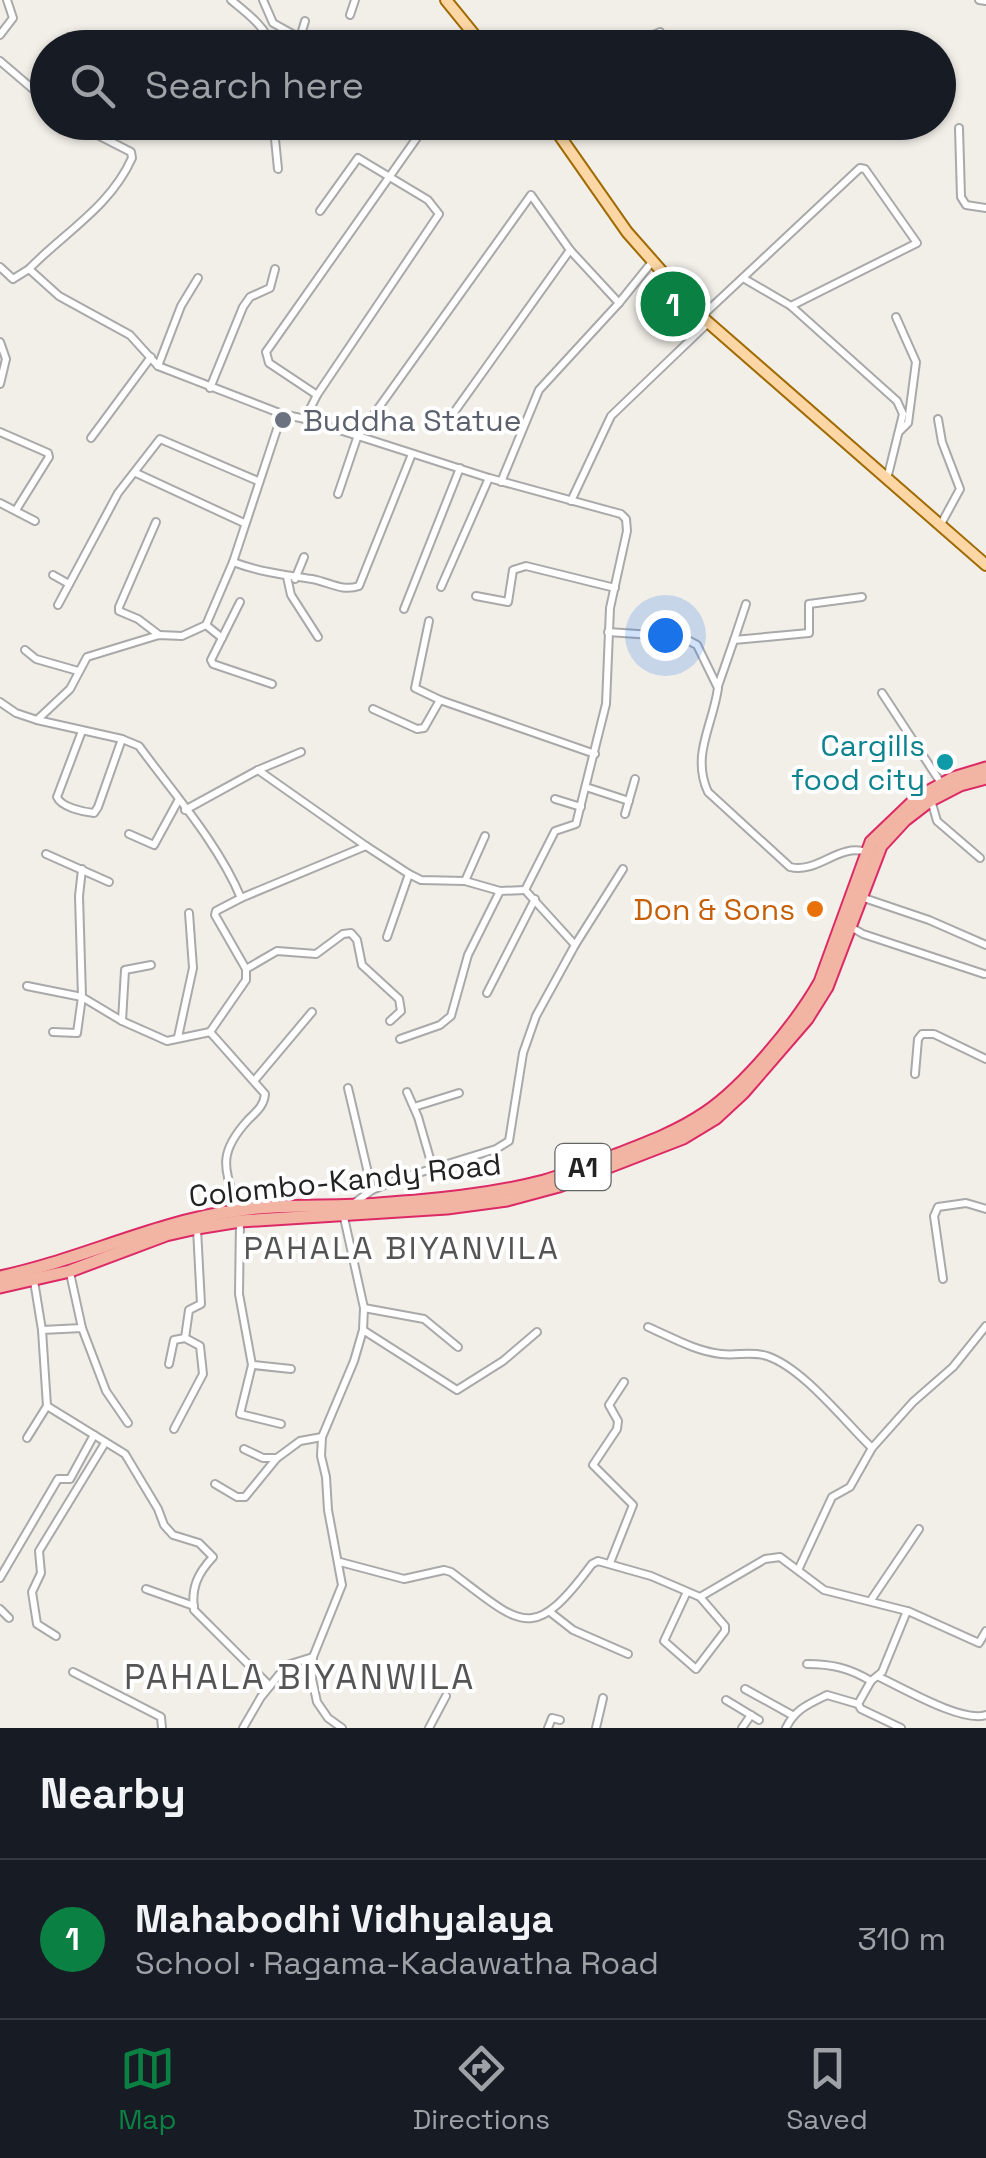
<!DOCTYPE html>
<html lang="en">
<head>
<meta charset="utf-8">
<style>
	body { margin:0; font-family:"Space Grotesk",sans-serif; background:#20242c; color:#f1f3f6 }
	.you { position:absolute; left:665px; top:635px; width:35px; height:35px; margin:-25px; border:8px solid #fff; border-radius:50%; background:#1a73e8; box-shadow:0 0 0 15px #1a73e833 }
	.badge { display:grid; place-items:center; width:65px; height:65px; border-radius:50%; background:#0b8043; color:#fff; font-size:32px; font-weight:700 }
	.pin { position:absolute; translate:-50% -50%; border:5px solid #fff; box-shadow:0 2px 10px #0006 }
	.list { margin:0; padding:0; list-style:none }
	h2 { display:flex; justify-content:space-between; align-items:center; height:130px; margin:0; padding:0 40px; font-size:42px }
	h2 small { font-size:32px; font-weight:400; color:#9ea1a6 }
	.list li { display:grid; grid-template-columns:65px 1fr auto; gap:30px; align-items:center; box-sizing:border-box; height:160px; padding:0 40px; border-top:2px solid #363941 }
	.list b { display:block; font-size:38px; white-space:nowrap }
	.list p { margin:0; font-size:32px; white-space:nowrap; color:#9ea1a6 }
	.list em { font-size:32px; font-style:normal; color:#9ea1a6 }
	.icon { flex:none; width:55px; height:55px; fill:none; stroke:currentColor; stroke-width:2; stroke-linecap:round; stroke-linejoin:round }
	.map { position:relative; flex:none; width:986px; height:1728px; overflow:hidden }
	.search { position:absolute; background:#171b24; box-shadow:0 2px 8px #0004; left:30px; right:30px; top:30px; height:110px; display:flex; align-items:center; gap:25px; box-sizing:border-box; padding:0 35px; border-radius:55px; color:#9ea1a6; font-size:38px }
	.sheet { height:290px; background:#171b24 }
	nav { display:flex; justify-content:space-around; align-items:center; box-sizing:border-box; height:140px; border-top:2px solid #363941; background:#171b24; font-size:28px; color:#9ea1a6 }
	nav a { display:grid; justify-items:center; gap:5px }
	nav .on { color:#0b8043 }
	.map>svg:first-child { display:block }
</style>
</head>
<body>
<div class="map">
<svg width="986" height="1728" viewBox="0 0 986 1728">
	<rect width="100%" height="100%" fill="#f2efe9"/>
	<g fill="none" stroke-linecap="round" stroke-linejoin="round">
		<g stroke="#a9a9a9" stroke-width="10">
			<g id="minor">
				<path d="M231,0c16,13 35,27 42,48"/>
				<path d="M263,0l10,23 27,15 5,-17"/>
				<path d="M979,0l7,1"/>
				<path d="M350,15l5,-15"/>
				<path d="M0,35l13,-17 -6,-18"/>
				<path d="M623,48l37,-16"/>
				<path d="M0,61l48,41"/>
				<path d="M72,122l59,30 1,6c-22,49 -67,74 -103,111l30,27 71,39 28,31 124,48"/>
				<path d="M959,128l2,69 5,8 20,3"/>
				<path d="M278,169l-3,-30 8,-17"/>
				<path d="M0,267l13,12 16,-10"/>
				<path d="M743,278l48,28 106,95 6,13 -16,65"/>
				<path d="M702,316l158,-148 5,1 52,74 -126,63"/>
				<path d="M896,317l20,45 -8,61 -8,8"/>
				<path d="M0,342l6,17 -6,25"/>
				<path d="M158,366l23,-60 17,-28"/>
				<path d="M210,388l33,-81 7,-10 20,-9 5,-19"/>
				<path d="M317,395l-48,-32 -3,-11 162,-230"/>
				<path d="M455,411l115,-161"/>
				<path d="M305,419l184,59 132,36 5,5 1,12 -17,77 -4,96 -30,120 -21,7 -30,59 50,55 -39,71 -13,37 -14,88 -13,8 -97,30 -27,11 -19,14"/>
				<path d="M938,419l4,23 18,47 -19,35"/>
				<path d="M0,432l48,21 1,4 -33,53"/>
				<path d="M91,438l60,-81"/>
				<path d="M136,473l108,50"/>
				<path d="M501,482l38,-92 80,-87 33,-41"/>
				<path d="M338,494l19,-56 174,-243 39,55 49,53"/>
				<path d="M571,501l40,-85 97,-93"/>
				<path d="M0,503l35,18"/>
				<path d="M156,522l-37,85v4l19,8 21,16"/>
				<path d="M233,562c27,10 52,13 79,17 17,3 30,13 47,7l53,-132"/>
				<path d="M53,575l16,9"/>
				<path d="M287,577l4,18 27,42"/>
				<path d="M295,579l9,-22"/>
				<path d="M441,587l48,-109"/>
				<path d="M476,596l32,6 5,-32 13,-4 89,22"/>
				<path d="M240,602l-29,58 2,4 59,20"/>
				<path d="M58,605l60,-112 42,-54 98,42"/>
				<path d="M404,609l56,-141"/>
				<path d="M206,625l16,13"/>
				<path d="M608,632l74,5 15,8 21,43c-5,37 -27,67 -10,104l82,75c27,7 49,-24 76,-15"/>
				<path d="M734,640l12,-36"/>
				<path d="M25,650l11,9 42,12"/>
				<path d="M718,686l16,-46 75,-7v-29l53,-7"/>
				<path d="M882,693l59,90"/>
				<path d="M440,700l155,54"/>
				<path d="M0,702l16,11 21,7 33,-31 17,-32 72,-22 23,1 24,-11 27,-63 49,-148 23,5 12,-24 122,-181 -11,-14 -70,-42 -38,53"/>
				<path d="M373,709l44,20 7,-1 16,-28 -25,-12 14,-67"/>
				<path d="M37,720l85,19 17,7c35,48 79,97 102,152l-25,13 -1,4 31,54v11l-36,52 55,62c-1,12 -9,18 -17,26 -32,35 -23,49 -10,90"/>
				<path d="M82,731l-25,66c4,10 26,15 37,16l4,-6 24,-68"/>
				<path d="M586,787l43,14"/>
				<path d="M555,799l26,8"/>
				<path d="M931,800l6,21 43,37"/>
				<path d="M185,810l73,-40 43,-18"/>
				<path d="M625,814l10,-35"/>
				<path d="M129,834l25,11 24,-44"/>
				<path d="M366,846l43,28 -22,63"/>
				<path d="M46,854l63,28"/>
				<path d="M82,869l-3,27 3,101 40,24 45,20 43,-9"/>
				<path d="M409,874l12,6 44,1 35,10"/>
				<path d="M465,881l20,-45"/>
				<path d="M861,897l68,23 57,25"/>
				<path d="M241,898l125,-52 -108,-76"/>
				<path d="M849,926l14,8 121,40"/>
				<path d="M575,945l48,-76"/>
				<path d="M246,969l31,-18 39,3 27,-20 8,-1 6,7 5,25 37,34 2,12 -11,10"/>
				<path d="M27,986l55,11 -5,36 -24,-1"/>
				<path d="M487,993l48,-94"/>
				<path d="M122,1021l3,-51 26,-5"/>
				<path d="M178,1037l15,-69 -4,-55"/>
				<path d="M400,1039l40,-14 11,-9 17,-61 32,-64 25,-1"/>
				<path d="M915,1074l3,-35 4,-5h12l52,25"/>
				<path d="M254,1081l58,-69"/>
				<path d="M348,1088l24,102"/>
				<path d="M407,1092l11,25 15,52"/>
				<path d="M414,1107l45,-14"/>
				<path d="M240,1222l-1,72 13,71 -12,49 41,10"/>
				<path d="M70,1273l12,55"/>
				<path d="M943,1279l-9,-63 4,-9 28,-4 20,6"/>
				<path d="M364,1308l60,11 34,28"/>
				<path d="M648,1327c23,10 47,24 73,27 16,2 30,-3 46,2 36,12 77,65 105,92"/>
				<path d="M42,1330l40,-2 24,63 22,32"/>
				<path d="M363,1330l94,60 46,-29 34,-29"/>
				<path d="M185,1338l4,-28 12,-6 -4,-75"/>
				<path d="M169,1364l5,-24 11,-2 15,8 3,28 -29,55"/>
				<path d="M253,1365l38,4"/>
				<path d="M47,1406l78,48 33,55 6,16 9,10 26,8 14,14c-15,16 -22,30 -19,53l76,76"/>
				<path d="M27,1438l20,-32 -5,-76 -8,-49"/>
				<path d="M244,1449l19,9h14l23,-17 22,-4"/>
				<path d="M215,1484l22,13h8l31,-38"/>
				<path d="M340,1562l64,17 40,-9 7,2c71,53 81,73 141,-8l6,-3 53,15 49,21 65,-38 15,-2 44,33 83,21 -25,61 -11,9 -13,23 -31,-9c-18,9 -32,14 -41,33"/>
				<path d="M610,1563l23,-58 -40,-40 24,-36 1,-8 -9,-16 15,-23"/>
				<path d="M799,1568l33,-71 18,-10 22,-39 41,-46 40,-35 33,-41"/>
				<path d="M0,1578l58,-99h12l24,-44"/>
				<path d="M146,1589l48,17"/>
				<path d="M686,1594l-22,47 32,28 29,-38v-5l-25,-29"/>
				<path d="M871,1600l48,-71"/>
				<path d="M0,1609l9,9"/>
				<path d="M908,1611l71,32 7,-12"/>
				<path d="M550,1612l23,18 55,24"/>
				<path d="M56,1636l-19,-12 -5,-32 9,-19 -2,-22 66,-108"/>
				<path d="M807,1664c25,0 42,4 64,17"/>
				<path d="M73,1672l88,45 1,11"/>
				<path d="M879,1677c24,11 83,46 107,38"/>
				<path d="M745,1689l47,26"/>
				<path d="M726,1700l33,20"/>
				<path d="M858,1704l3,5 40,19"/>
				<path d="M243,1728l18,-31 26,-32 26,-8"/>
				<path d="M342,1728l-14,-10 -11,-16 -5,-23 1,-22 29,-72 -14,-75 -2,-33 -5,-21 1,-19 32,-76 9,-31 1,-22 -21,-95"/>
				<path d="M429,1728l17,-32"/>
				<path d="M548,1728l4,-10 8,2"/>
				<path d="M596,1728l7,-30"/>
				<path d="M742,1728l9,-13"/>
			</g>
		</g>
		<g stroke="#a06b00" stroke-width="14">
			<g id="primary">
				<path d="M446,0l39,48"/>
				<path d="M550,122l77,110 75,85 284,248"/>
			</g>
		</g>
		<g stroke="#dc2a67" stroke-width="15">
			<g id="trunk">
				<path d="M0,1277c80,-17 153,-54 234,-66 47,-8 97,-3 144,-7 56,-4 112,-9 166,-23 24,-7 48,-17 72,-26 31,-12 61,-23 89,-42 39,-26 92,-90 115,-131l51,-140 47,-45 35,-19 33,-10"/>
				<path d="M0,1287l70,-16 96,-36 31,-7 43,-7 207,-13 60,-8 52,-14 124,-48 33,-20 27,-25 64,-74 20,-32 54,-141 24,-26 26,-20 29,-15 26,-7"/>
			</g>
		</g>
		<use href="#minor" stroke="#fff" stroke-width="6"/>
		<use href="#primary" stroke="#fcd6a4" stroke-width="10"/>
		<use href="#trunk" stroke="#f2b4a3" stroke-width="11"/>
	</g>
	<circle fill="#6b7280" stroke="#fff" stroke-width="4" cx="283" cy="420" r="10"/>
	<circle fill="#0f9aa8" stroke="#fff" stroke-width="4" cx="945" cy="762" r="10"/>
	<circle fill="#e8710a" stroke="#fff" stroke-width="4" cx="815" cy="909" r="10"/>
	<g text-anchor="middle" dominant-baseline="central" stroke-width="8" stroke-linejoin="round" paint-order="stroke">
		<rect fill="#fff" stroke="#646464" stroke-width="2.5" x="555.5" y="1144" width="55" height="46" rx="8"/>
		<g font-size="28" font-weight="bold" fill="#222">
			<text x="583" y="1167">A1</text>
		</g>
		<g font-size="30" fill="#5b616d" stroke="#fff" text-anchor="start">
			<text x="303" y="420">Buddha Statue</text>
		</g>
		<g font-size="30" fill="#0d838f" stroke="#fff" text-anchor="end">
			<text x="925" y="745">Cargills<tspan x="925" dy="34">food city</tspan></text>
		</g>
		<g font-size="30" fill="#c56008" stroke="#fff" text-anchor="end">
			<text x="795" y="909">Don &amp; Sons</text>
		</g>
		<g font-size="30" fill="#222" stroke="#fff">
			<text transform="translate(345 1180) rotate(-6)">Colombo-Kandy Road</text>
		</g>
		<g font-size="32" letter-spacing="2.5" fill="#555" stroke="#fff">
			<text x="402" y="1248">PAHALA BIYANVILA</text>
		</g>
		<g font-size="35" letter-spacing="2.5" fill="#555" stroke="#fff">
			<text x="300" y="1677">PAHALA BIYANWILA</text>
		</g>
	</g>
</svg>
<div class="you"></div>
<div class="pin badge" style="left:673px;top:304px">1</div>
<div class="search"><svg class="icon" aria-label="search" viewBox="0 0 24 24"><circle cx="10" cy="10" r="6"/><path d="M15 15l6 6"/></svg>Search here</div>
</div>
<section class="sheet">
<h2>Nearby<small></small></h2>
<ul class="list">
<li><span class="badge">1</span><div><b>Mahabodhi Vidhyalaya</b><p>School · Ragama-Kadawatha Road</p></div><em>310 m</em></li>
</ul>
</section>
<nav>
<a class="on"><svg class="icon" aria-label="map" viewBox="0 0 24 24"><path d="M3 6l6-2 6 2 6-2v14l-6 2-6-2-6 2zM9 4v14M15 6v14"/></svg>Map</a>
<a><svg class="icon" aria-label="directions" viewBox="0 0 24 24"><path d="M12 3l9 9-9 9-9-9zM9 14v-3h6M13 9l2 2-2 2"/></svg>Directions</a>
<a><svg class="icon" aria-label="saved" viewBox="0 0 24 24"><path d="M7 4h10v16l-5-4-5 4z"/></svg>Saved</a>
</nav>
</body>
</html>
